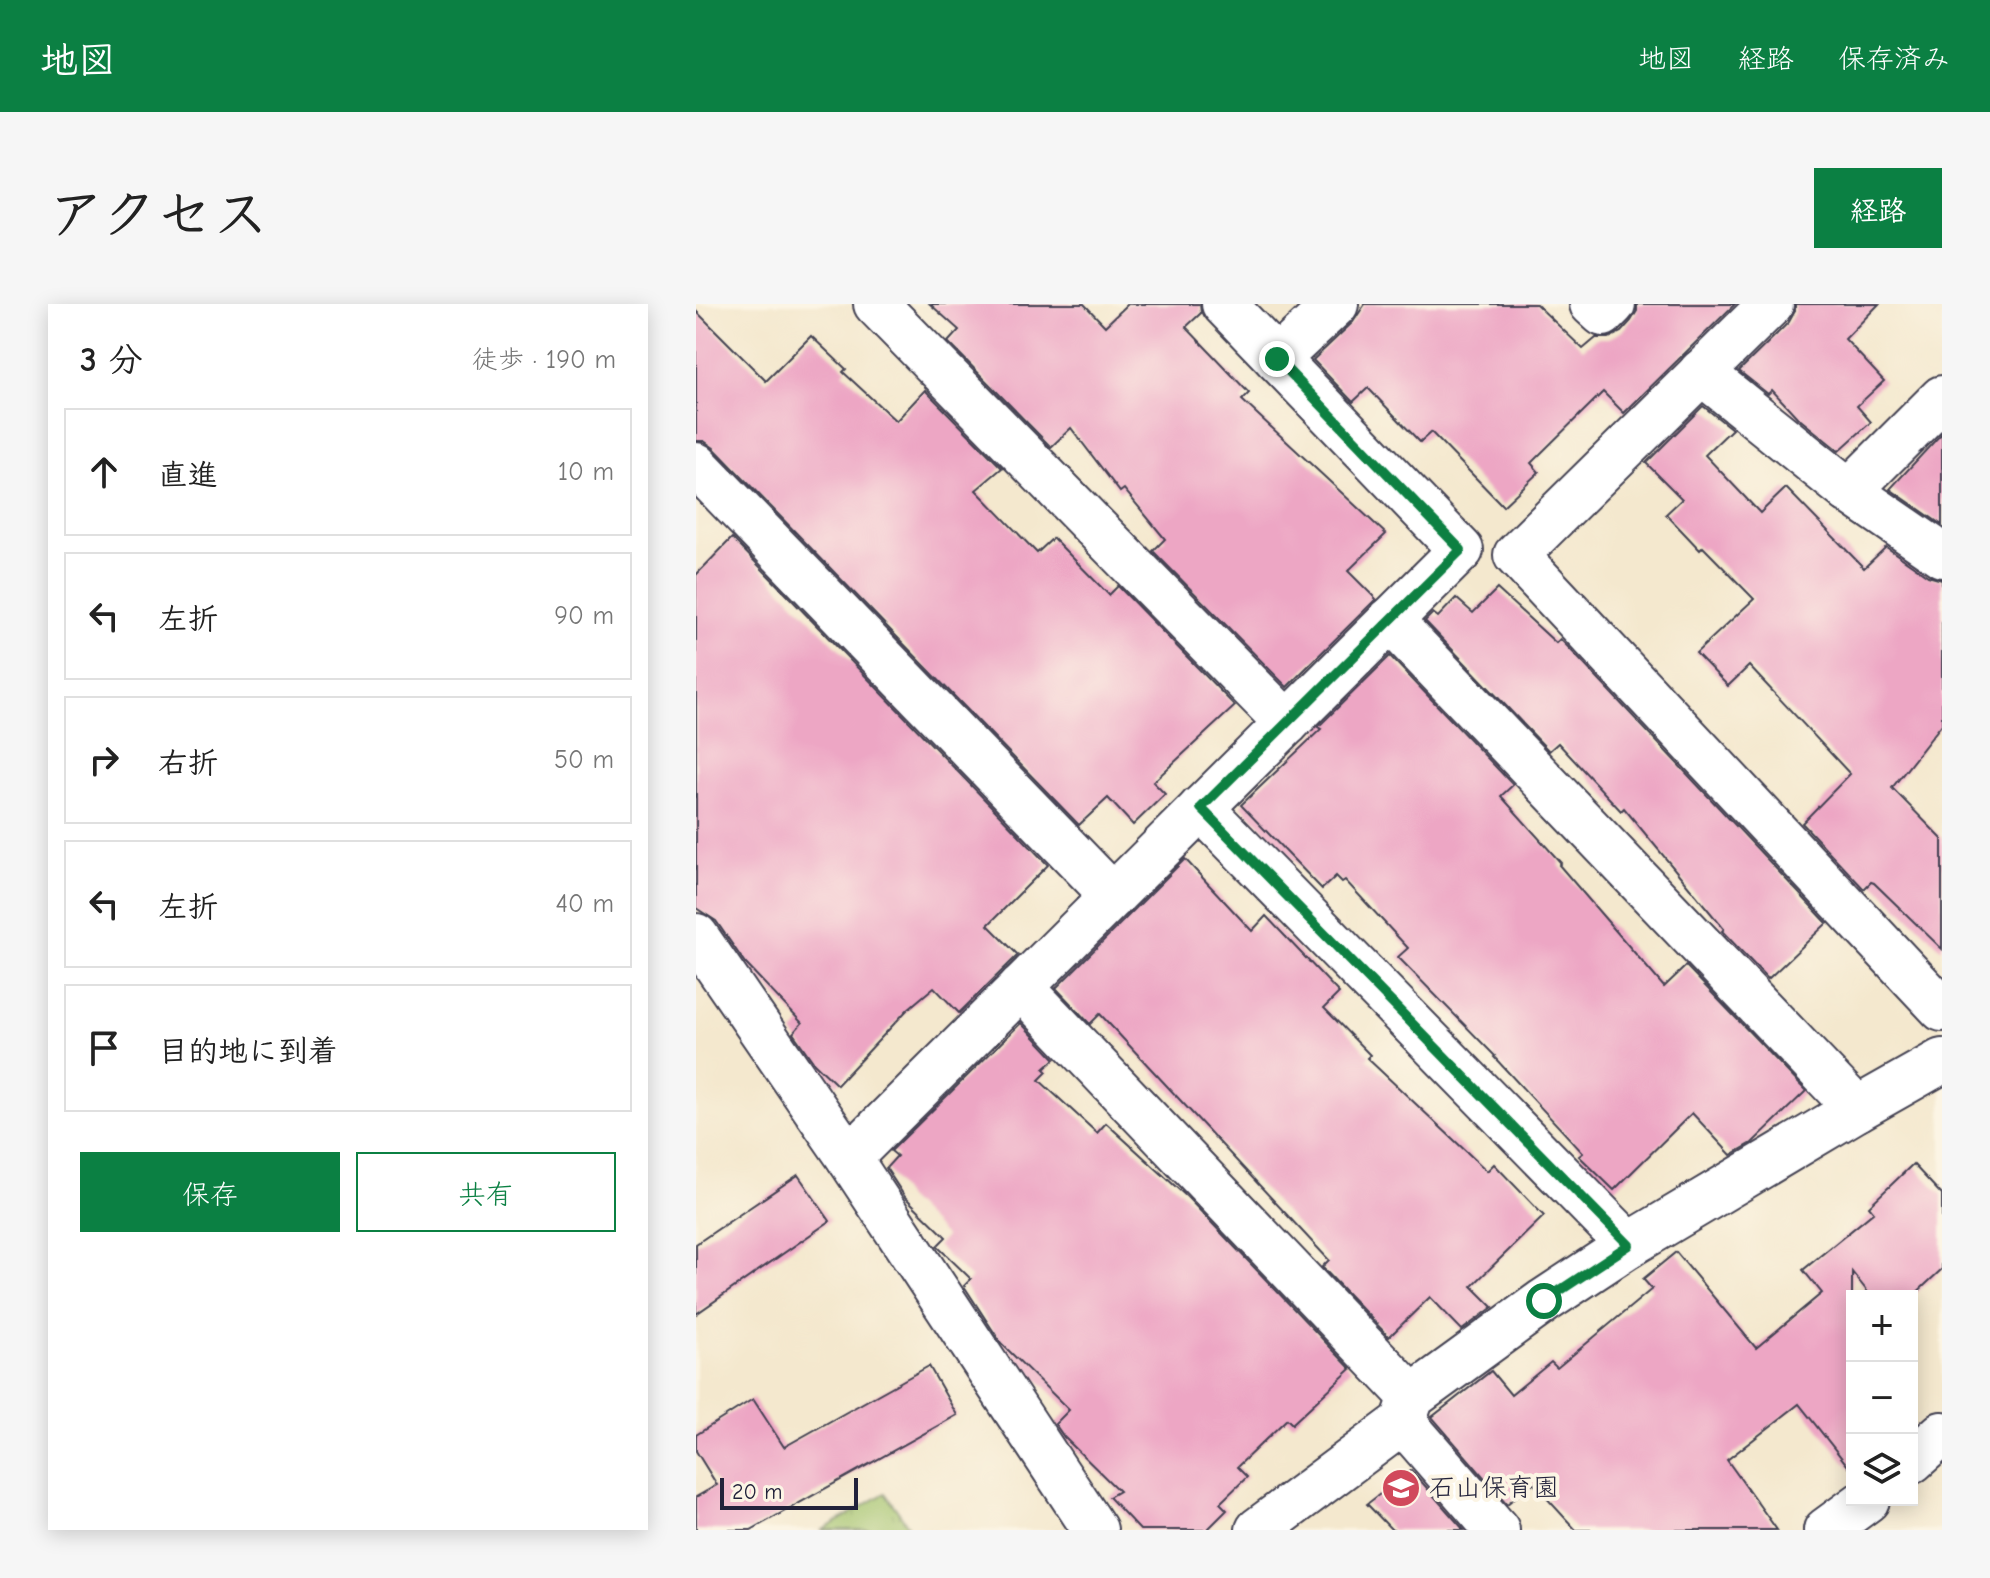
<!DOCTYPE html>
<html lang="ja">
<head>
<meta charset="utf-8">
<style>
	body { margin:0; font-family:"Comic Neue","Klee One",sans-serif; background:#f6f6f6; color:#222 }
	.controls { position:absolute; right:24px; bottom:24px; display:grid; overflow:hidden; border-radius:0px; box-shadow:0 4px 20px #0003 }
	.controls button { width:72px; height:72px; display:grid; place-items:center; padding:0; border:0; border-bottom:2px solid #e0e0e0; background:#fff; color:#222; font:40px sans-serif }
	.scale { position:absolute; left:24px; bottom:20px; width:138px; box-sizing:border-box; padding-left:8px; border:4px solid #22223b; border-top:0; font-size:22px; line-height:28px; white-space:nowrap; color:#22223b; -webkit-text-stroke:6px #fcf5e5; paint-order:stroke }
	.stop { position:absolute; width:24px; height:24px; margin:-18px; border:6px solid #0b8043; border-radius:50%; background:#fff }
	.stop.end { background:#0b8043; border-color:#fff; box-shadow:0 2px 8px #0008 }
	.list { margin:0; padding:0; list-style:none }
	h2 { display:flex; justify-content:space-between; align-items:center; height:104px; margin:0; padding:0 32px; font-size:34px }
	h2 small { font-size:26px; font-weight:400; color:#767676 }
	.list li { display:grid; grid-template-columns:52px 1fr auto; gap:24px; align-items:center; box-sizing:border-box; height:128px; margin:0 16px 16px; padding:0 16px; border:2px solid #e0e0e0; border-radius:0px }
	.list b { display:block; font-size:30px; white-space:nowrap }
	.list em { font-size:26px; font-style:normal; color:#767676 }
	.actions { display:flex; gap:16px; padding:24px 32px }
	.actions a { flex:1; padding:18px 0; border:2px solid #0b8043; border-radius:0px; text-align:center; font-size:28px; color:#0b8043 }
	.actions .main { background:#0b8043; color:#fff }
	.icon { flex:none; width:44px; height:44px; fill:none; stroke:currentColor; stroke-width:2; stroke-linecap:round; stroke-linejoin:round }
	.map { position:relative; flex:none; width:1246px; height:1226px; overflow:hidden; border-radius:0px }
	header { display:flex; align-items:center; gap:48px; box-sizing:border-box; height:112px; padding:0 40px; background:#0b8043; color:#fff }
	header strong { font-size:38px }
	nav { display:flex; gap:44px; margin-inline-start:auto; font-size:28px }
	.intro { display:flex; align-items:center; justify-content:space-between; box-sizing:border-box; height:192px; padding:0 48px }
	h1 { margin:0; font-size:56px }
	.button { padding:20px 36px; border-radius:0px; background:#0b8043; color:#fff; font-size:28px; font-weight:700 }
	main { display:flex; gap:48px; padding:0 48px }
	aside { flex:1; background:#fff; border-radius:0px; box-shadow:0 4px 20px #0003 }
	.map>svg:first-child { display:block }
</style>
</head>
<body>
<header>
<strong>地図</strong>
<nav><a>地図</a><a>経路</a><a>保存済み</a></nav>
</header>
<div class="intro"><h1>アクセス</h1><a class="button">経路</a></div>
<main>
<aside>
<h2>3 分<small>徒歩 · 190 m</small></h2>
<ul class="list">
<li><svg class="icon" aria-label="ahead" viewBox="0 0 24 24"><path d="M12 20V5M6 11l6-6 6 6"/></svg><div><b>直進</b></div><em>10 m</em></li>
<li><svg class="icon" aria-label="left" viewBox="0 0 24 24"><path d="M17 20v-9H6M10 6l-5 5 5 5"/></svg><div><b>左折</b></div><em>90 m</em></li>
<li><svg class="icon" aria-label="right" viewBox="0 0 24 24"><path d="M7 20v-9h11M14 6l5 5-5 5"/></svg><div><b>右折</b></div><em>50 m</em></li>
<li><svg class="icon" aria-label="left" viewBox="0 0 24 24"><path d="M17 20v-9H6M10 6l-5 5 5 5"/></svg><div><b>左折</b></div><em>40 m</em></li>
<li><svg class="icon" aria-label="arrive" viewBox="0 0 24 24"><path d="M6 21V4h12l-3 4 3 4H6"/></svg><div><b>目的地に到着</b></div></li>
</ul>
<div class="actions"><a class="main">保存</a><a>共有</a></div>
</aside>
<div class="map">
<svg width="1246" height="1226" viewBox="0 0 1246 1226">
	<defs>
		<pattern id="park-tufts" width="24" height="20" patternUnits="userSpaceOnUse" patternTransform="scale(2)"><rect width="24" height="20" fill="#a3c36c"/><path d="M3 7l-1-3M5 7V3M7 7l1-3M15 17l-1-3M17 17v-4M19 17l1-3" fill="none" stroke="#8ca75e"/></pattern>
	</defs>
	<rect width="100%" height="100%" fill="#fcf5e5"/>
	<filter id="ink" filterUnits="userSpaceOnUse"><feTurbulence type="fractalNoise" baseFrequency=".0125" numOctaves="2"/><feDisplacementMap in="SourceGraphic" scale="16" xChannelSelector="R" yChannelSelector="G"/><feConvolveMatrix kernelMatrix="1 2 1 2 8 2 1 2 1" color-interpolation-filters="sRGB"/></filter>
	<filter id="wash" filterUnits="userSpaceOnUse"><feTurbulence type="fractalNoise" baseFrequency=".006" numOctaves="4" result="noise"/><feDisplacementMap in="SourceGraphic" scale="32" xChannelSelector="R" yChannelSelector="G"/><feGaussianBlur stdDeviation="1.8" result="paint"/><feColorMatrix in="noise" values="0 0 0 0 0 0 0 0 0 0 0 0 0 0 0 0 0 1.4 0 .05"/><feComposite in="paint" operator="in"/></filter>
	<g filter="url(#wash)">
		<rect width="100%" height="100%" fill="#f4e8ce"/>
		<path fill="url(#park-tufts)" stroke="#627254" stroke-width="2" d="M189,1189l26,37h-88z"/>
		<g id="blocks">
			<g fill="#eda6c4">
				<path d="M234,0h154l21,22 23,-22h72l1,9 -15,14 63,66 -7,7 144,134 -38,37 28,28 -89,88 -134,-136 12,-12 -41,-50 -4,3 -49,-64 -20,19 -103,-105 11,-12z"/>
				<path d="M669,0h171l47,45 13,-11h13l12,-6 10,-11 6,-10v-7h98l-111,109 -21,-21 -72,71 8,9 -36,34 -72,-74 -11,10 -52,-54 -15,14 -40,-42 40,-38z"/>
				<path d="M1099,0h84l-34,35 39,42 -27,25 14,16 -32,29 -42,-34 -25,-27 -4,4 -29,-23 50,-49 6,-11z"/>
				<path d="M0,7l70,70 45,-45 35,33 -3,3 53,49 29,-31 77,78 -26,22 61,63 16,-15 56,57 9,-9 117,120 -82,76 12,12 -32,31 -25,-27 -29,27 -365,-377 -10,-7h-8z"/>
				<path d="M1007,102l29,23 -27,26 55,58 26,-25 78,80 22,-21 42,29 14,4v144l-50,64 50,51v110l-68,-66 -3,-1 -7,7 -62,-66 48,-49 -101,-108 -21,20 -32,-33 58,-54 -51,-52 -3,3 -34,-36 16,-15 -36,-36z"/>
				<path d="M1246,129v92l-52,-36z"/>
				<path d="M36,234l316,327 -60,60 30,30 -59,58 -25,-26 -26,22 -71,76 -23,-22 -21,-30 9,-10 -57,-60 -29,-42 -20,-13v-333z"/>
				<path d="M801,285l59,54 4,-4 7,7 260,277 -59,56 -46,-48 2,-2 -100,-121 -3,3 -63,-68 -9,8 -124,-130 8,-8 5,4 18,-19 17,15z"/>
				<path d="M694,352l123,129 -12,11 60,67 -2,2 105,122 22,-21 120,125 -54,52 -21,12 -39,-42 -78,77 -35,-34 4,-3 -89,-96 1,-1 -97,-99 10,-9 -63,-68 -3,2 -6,-6 -14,13 -81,-84 80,-76 -3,-2z"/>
				<path d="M489,555l67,72 14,-15 73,77 -15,15 46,47 -3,3 120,113 7,-7 50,52 -72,70 21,21 -31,23 -32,-33 -41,40 -67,-70 7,-7 -229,-246 -10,10 -34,-36z"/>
				<path d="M325,719l34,36 -11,10 3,3 -8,8 58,53 9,-10 81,74 164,172 -59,55 -5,-5 -50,48 10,10 -27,26 7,7 -20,20h-67l-31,-33 10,-6 -55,-54 -9,-13 14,-14 -68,-67 -37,-57 7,-7 -34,-33 9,-9 -41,-40 -19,-29 11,-12 -6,-5z"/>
				<path d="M1217,860l29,31v74l-30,28 -41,-1 -19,-24v199l-53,-67 -72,56 50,70h-201l-43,-47 -26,21 -75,-87 59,-46 20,24 40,-33 6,6 95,-79 -9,-10 33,-27 80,96 66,-55 -19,-23 71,-58 -5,-6z"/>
				<path d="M102,871l32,46 -134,93v-70z"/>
				<path d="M233,1062l28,49 -206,115h-55v-33l21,-12 -21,-34v-16l57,-36 31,48z"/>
				<path d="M715,1166l53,60h-72l-25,-26z"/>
			</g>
		</g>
	</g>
	<g filter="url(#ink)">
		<use href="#blocks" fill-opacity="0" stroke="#424051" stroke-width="2"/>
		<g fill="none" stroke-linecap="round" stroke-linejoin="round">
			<g stroke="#424051" stroke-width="48">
				<g id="minor">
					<path d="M180,0l411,419"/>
					<path d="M896,0l11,10 10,-10"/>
					<path d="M1075,0l-255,251 426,454"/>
					<path d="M581,55l59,-55"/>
					<path d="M1005,68l148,119 93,64"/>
					<path d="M0,161l417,431"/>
					<path d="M1153,187l93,-93"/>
					<path d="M694,316l467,489"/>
					<path d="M505,504l428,437"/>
					<path d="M0,632l153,222 246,372"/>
					<path d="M325,683l391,410"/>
					<path d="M153,854l612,-608 -237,-246"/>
					<path d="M707,1118l94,108"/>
					<path d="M1216,1157l30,-27"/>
					<path d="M562,1226l145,-108 9,-25 132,-96 85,-56 228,-136 85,-48"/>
					<path d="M1130,1226l41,-30"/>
				</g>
			</g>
			<use href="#minor" stroke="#fff" stroke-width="44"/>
		</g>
	</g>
	<g fill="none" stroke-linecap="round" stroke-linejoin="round" filter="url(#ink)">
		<path stroke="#0b8043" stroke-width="10" d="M581,55l184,191 -260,258 428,437 -85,56"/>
	</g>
	<defs>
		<g id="school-disc" transform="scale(2)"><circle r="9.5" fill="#d1495b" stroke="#fcf5e5"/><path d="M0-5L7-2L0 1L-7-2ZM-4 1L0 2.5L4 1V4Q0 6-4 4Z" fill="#fff"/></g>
	</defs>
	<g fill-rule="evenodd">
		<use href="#school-disc" x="705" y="1184"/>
	</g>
	<g text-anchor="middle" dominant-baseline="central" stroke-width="8" stroke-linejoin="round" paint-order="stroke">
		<g font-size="26" fill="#22223b" stroke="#fcf5e5" text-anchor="start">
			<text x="733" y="1184">石山保育園</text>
		</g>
	</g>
</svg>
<div class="controls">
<button>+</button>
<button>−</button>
<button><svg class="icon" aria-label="layers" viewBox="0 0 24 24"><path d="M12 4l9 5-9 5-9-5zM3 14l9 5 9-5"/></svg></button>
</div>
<div class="scale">20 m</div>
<div class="stop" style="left:848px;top:997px"></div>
<div class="stop end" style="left:581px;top:55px"></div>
</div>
</main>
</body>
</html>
